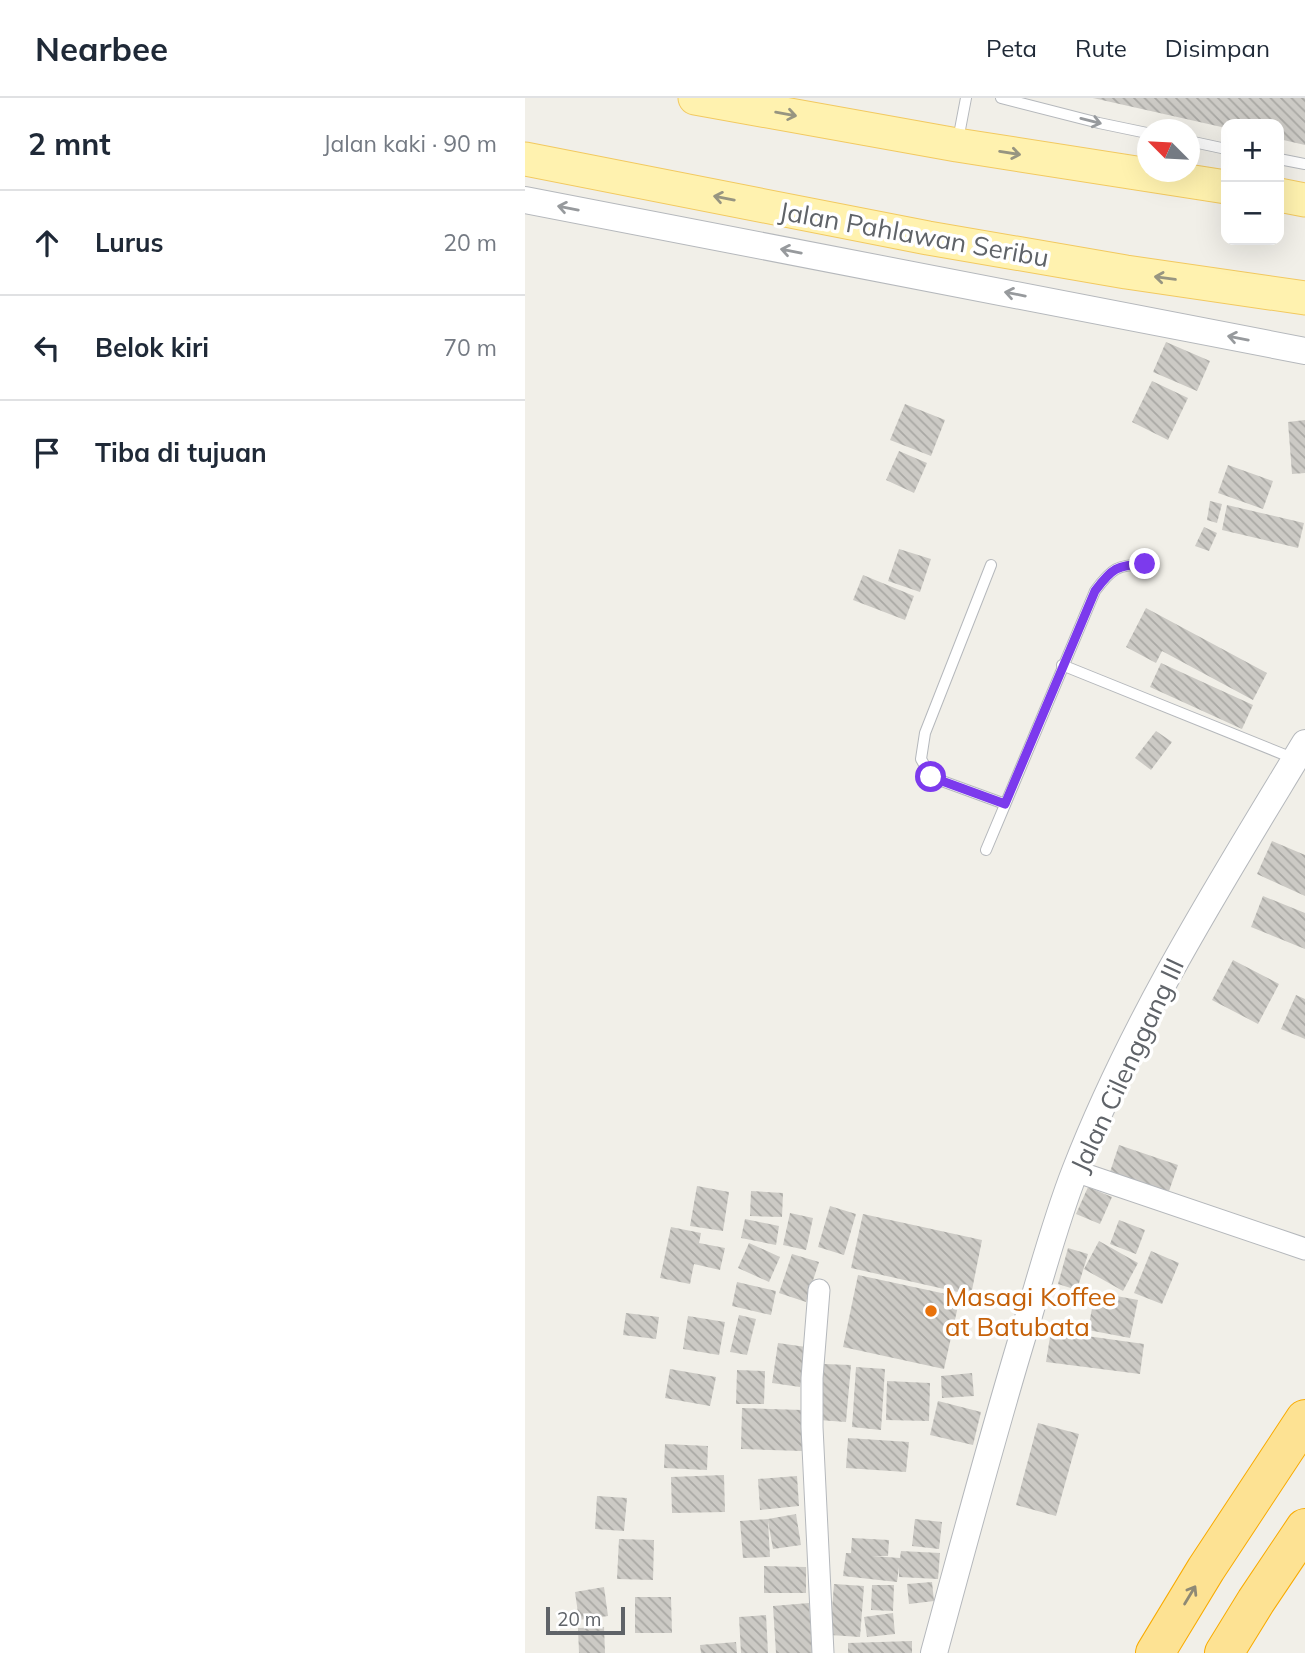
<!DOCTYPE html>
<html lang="id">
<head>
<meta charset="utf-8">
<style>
	body { margin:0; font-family:Mulish,sans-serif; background:#f2f2f3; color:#1f2937 }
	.controls { position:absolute; right:21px; top:21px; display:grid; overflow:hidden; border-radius:14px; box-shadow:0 7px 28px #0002 }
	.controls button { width:63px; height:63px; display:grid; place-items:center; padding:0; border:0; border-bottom:2px solid #e0e1e3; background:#fff; color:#1f2937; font:35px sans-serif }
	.compass { position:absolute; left:612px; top:21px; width:63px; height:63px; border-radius:50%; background:#fff; box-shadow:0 7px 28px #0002; rotate:294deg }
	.scale { position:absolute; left:21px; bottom:18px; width:79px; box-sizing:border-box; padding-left:7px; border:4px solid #5f6368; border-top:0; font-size:19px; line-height:24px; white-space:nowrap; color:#5f6368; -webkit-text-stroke:5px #fff; paint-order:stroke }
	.stop { position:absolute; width:21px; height:21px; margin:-16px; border:5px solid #7c3aed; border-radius:50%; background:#fff }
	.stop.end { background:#7c3aed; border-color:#fff; box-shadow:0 2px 7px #0008 }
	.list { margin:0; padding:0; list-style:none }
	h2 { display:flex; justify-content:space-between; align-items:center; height:91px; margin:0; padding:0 28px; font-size:30px }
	h2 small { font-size:23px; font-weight:400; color:#747a83 }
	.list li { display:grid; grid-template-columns:46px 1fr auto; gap:21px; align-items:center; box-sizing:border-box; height:105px; padding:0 28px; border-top:2px solid #e0e1e3 }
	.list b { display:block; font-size:26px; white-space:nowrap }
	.list em { font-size:23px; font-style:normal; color:#747a83 }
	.icon { flex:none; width:38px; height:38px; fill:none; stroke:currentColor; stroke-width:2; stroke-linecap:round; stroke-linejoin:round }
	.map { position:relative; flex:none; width:780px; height:1555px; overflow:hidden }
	header { display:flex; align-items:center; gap:42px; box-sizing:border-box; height:98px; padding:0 35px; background:#fff; border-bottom:2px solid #e0e1e3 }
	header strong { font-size:33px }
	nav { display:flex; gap:38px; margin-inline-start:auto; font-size:24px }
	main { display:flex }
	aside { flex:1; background:#fff }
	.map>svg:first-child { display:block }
</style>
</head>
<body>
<header>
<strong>Nearbee</strong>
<nav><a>Peta</a><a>Rute</a><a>Disimpan</a></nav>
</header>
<main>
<aside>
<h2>2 mnt<small>Jalan kaki · 90 m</small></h2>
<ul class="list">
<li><svg class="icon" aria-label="ahead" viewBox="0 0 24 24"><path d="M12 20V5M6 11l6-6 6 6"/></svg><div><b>Lurus</b></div><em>20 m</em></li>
<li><svg class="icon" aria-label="left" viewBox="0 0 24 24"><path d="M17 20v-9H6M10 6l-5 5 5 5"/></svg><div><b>Belok kiri</b></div><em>70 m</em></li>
<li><svg class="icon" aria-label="arrive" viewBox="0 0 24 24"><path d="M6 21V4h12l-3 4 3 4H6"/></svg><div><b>Tiba di tujuan</b></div></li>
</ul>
</aside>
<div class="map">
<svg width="780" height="1555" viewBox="0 0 780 1555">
	<defs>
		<pattern id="building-back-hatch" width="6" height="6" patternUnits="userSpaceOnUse" patternTransform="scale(1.75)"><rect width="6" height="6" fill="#cccac5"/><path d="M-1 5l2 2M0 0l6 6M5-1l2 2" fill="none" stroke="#a9a8a4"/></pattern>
	</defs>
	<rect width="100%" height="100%" fill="#f1efe8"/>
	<g fill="url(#building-back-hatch)">
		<path d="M568,0h212v47l-26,-6v-15h-53v4z"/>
		<path d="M641,244l44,19 -13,30 -44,-19z"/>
		<path d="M627,283l36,17 -20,42 -36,-18z"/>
		<path d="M380,306l40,16 -14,36 -41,-16z"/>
		<path d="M780,322v53l-13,1 -4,-52z"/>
		<path d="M374,353l28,12 -13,30 -28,-13z"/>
		<path d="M703,367l45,16 -10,28 -45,-16z"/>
		<path d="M685,403l12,3 -5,19 -10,-3z"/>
		<path d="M702,407l77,18 -6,25 -76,-18z"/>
		<path d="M679,429l13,6 -8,18 -14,-5z"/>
		<path d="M374,451l32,10 -11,33 -32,-11z"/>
		<path d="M338,477l51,21 -9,24 -52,-20z"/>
		<path d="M621,510l121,65 -14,27 -91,-49 -6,12 -30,-16z"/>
		<path d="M636,565l92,42 -11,24 -92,-42z"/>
		<path d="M631,633l16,11 -21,28 -16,-12z"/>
		<path d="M747,743l33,14v41l-48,-22z"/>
		<path d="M738,798l42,17v36l-54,-22z"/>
		<path d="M708,862l46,24 -21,40 -46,-24z"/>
		<path d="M771,897l9,4v40l-24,-10z"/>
		<path d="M594,1047l59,20 -11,32 -59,-19z"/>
		<path d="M172,1088l32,6 -6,39 -33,-5z"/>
		<path d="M563,1089l24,10 -12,27 -24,-10z"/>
		<path d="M226,1093l32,2 -1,24 -32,-1z"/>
		<path d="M305,1108l26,8 -12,41 -26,-8z"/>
		<path d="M265,1115l23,5 -7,32 -23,-5z"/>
		<path d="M338,1116l119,26 -11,55 -120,-27z"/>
		<path d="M220,1121l34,7 -3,19 -35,-7z"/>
		<path d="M594,1122l26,10 -9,24 -26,-10z"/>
		<path d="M146,1129l30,6 -2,10 26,5 -5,22 -26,-6 -4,20 -30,-6z"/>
		<path d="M574,1143l39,22 -15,28 -39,-22z"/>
		<path d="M224,1145l31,14 -11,25 -31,-14z"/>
		<path d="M543,1150l20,6 -11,36 -19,-6z"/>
		<path d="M626,1153l28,12 -17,41 -28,-11z"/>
		<path d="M267,1156l27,8 -13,40 -27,-9z"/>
		<path d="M333,1177l102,22 -16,72 -101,-22z"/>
		<path d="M212,1184l39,9 -5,24 -39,-9z"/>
		<path d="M570,1194l43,8 -8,38 -42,-8z"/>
		<path d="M101,1215l33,4 -3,22 -33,-4z"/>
		<path d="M214,1217l17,4 -9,36 -17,-3z"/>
		<path d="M163,1218l37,6 -6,33 -36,-6z"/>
		<path d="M526,1233l93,13 -4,30 -94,-12z"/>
		<path d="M253,1245l28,4 -6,40 -28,-4z"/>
		<path d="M299,1266l27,1 -5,57 -27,-2z"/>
		<path d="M331,1269l29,2 -4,61 -29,-3z"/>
		<path d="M145,1271l46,8 -6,29 -45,-8z"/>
		<path d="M212,1272l28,1 -1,33h-28z"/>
		<path d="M447,1275l2,23 -32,2 -1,-22z"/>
		<path d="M362,1283l43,2 -1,38 -43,-1z"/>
		<path d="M413,1303l43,11 -8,33 -43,-10z"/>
		<path d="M217,1310l61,2 -1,41 -61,-2z"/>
		<path d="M513,1325l41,11 -23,82 -40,-11z"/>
		<path d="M323,1340l61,4 -3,30 -60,-4z"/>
		<path d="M140,1346l43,2 -1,24 -43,-2z"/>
		<path d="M199,1377l1,37 -53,1 -1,-36z"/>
		<path d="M272,1378l2,30 -39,4 -2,-31z"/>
		<path d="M72,1398l30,2 -3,33 -29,-2z"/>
		<path d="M271,1416l5,31 -28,4 -5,-28 2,36 -27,1 -3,-37 28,-2z"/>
		<path d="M390,1421l27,3 -3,27 -27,-3z"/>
		<path d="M327,1440l37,2 -1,16h-16l28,2 1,-7 39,2 -2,26 -39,-2v-10l-2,15 -54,-6 3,-23h5z"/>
		<path d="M94,1441l35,1 -1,40 -36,-1z"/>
		<path d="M239,1468l42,1v26h-42z"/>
		<path d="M407,1484l2,19 -25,3 -2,-20z"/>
		<path d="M309,1486l30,2 -4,51 -30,-2z"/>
		<path d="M347,1487h22l-1,26 -22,-1z"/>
		<path d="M79,1489l4,29 -29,4 -4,-28z"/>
		<path d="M110,1499h36l1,36h-37z"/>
		<path d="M284,1505l3,50h-36l-3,-47z"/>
		<path d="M368,1515l2,21 -28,3 -3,-20z"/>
		<path d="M241,1517l2,38h-27l-2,-36z"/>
		<path d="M79,1529l1,26h-26l-1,-25z"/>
		<path d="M387,1543v12h-64v-10z"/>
		<path d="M211,1544l1,11h-36l-1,-8z"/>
	</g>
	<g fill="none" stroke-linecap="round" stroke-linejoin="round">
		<g stroke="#b5b8bc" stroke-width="12">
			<g id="service">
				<path d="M476,0l98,25 48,10"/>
				<path d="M433,42l8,-42"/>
				<path d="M664,43l37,8"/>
				<path d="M754,61l26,5"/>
				<path d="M466,467l-66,168 -4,26 10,18 74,27"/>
				<path d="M537,567l233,94"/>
				<path d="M461,752l109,-259c17,-23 22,-26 50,-27"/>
			</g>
		</g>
		<g stroke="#b5b8bc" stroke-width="23">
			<g id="minor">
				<path d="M550,1073l230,78"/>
				<path d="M294,1192l-7,88v49l11,226"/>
			</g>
		</g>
		<g stroke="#b5b8bc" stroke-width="28">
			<g id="tertiary">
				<path d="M0,102l780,151"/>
				<path d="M409,1555c31,-114 61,-228 96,-341 14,-47 27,-95 45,-141 59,-152 146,-289 230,-428"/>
			</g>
		</g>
		<g stroke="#f2c960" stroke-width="35">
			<g id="primary">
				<path d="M170,0l262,47 269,42"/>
				<path d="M0,61l403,79 198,34 179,26"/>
				<path d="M754,97l26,5"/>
			</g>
		</g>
		<g stroke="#f9ab00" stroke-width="40">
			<g id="motorway">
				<path d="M630,1555l51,-84 99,-150"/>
				<path d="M699,1555l32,-52 49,-73"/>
			</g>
		</g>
		<use href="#service" stroke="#fff" stroke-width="10"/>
		<use href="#minor" stroke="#fff" stroke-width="21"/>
		<use href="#tertiary" stroke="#fff" stroke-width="26"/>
		<use href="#primary" stroke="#fff2af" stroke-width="33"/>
		<use href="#motorway" stroke="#fde293" stroke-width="38"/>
	</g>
	<defs><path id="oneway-shaft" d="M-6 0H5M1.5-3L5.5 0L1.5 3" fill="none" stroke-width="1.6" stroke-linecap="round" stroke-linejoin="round" transform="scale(1.75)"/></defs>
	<g stroke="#979581">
		<use href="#oneway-shaft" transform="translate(261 16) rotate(10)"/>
		<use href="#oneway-shaft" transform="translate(485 55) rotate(9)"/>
		<use href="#oneway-shaft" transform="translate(199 100) rotate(-169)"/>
		<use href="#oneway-shaft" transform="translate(640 180) rotate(-172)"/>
	</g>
	<g stroke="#979a9d">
		<use href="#oneway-shaft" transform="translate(566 23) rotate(14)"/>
		<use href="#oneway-shaft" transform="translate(43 110) rotate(-169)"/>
		<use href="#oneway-shaft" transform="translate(266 153) rotate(-169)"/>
		<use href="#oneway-shaft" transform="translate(490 196) rotate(-169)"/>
		<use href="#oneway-shaft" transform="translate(713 240) rotate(-169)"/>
	</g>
	<use stroke="#8e8975" href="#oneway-shaft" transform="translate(665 1497) rotate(-59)"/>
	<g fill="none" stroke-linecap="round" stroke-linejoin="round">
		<path stroke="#7c3aed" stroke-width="9" d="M406,679l74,27 90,-213c17,-23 22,-26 50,-27"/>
	</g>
	<circle fill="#e8710a" stroke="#fff" stroke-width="2.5" cx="406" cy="1213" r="7"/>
	<g text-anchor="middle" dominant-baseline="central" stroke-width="7" stroke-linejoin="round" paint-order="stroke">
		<g font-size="26" fill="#5f6368" stroke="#fff">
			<text transform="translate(389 136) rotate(10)">Jalan Pahlawan Seribu</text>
			<text transform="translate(602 967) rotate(-65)">Jalan Cilenggang III</text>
		</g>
		<g font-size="26" fill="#c56008" stroke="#fff" text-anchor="start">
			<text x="420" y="1198">Masagi Koffee<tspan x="420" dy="30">at Batubata</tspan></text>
		</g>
	</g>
</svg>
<div class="controls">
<button>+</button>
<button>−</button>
</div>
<svg class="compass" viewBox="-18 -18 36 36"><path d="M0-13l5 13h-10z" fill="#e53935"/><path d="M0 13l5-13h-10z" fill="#747a83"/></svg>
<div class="scale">20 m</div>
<div class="stop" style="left:406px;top:679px"></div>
<div class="stop end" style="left:620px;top:466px"></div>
</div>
</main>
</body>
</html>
